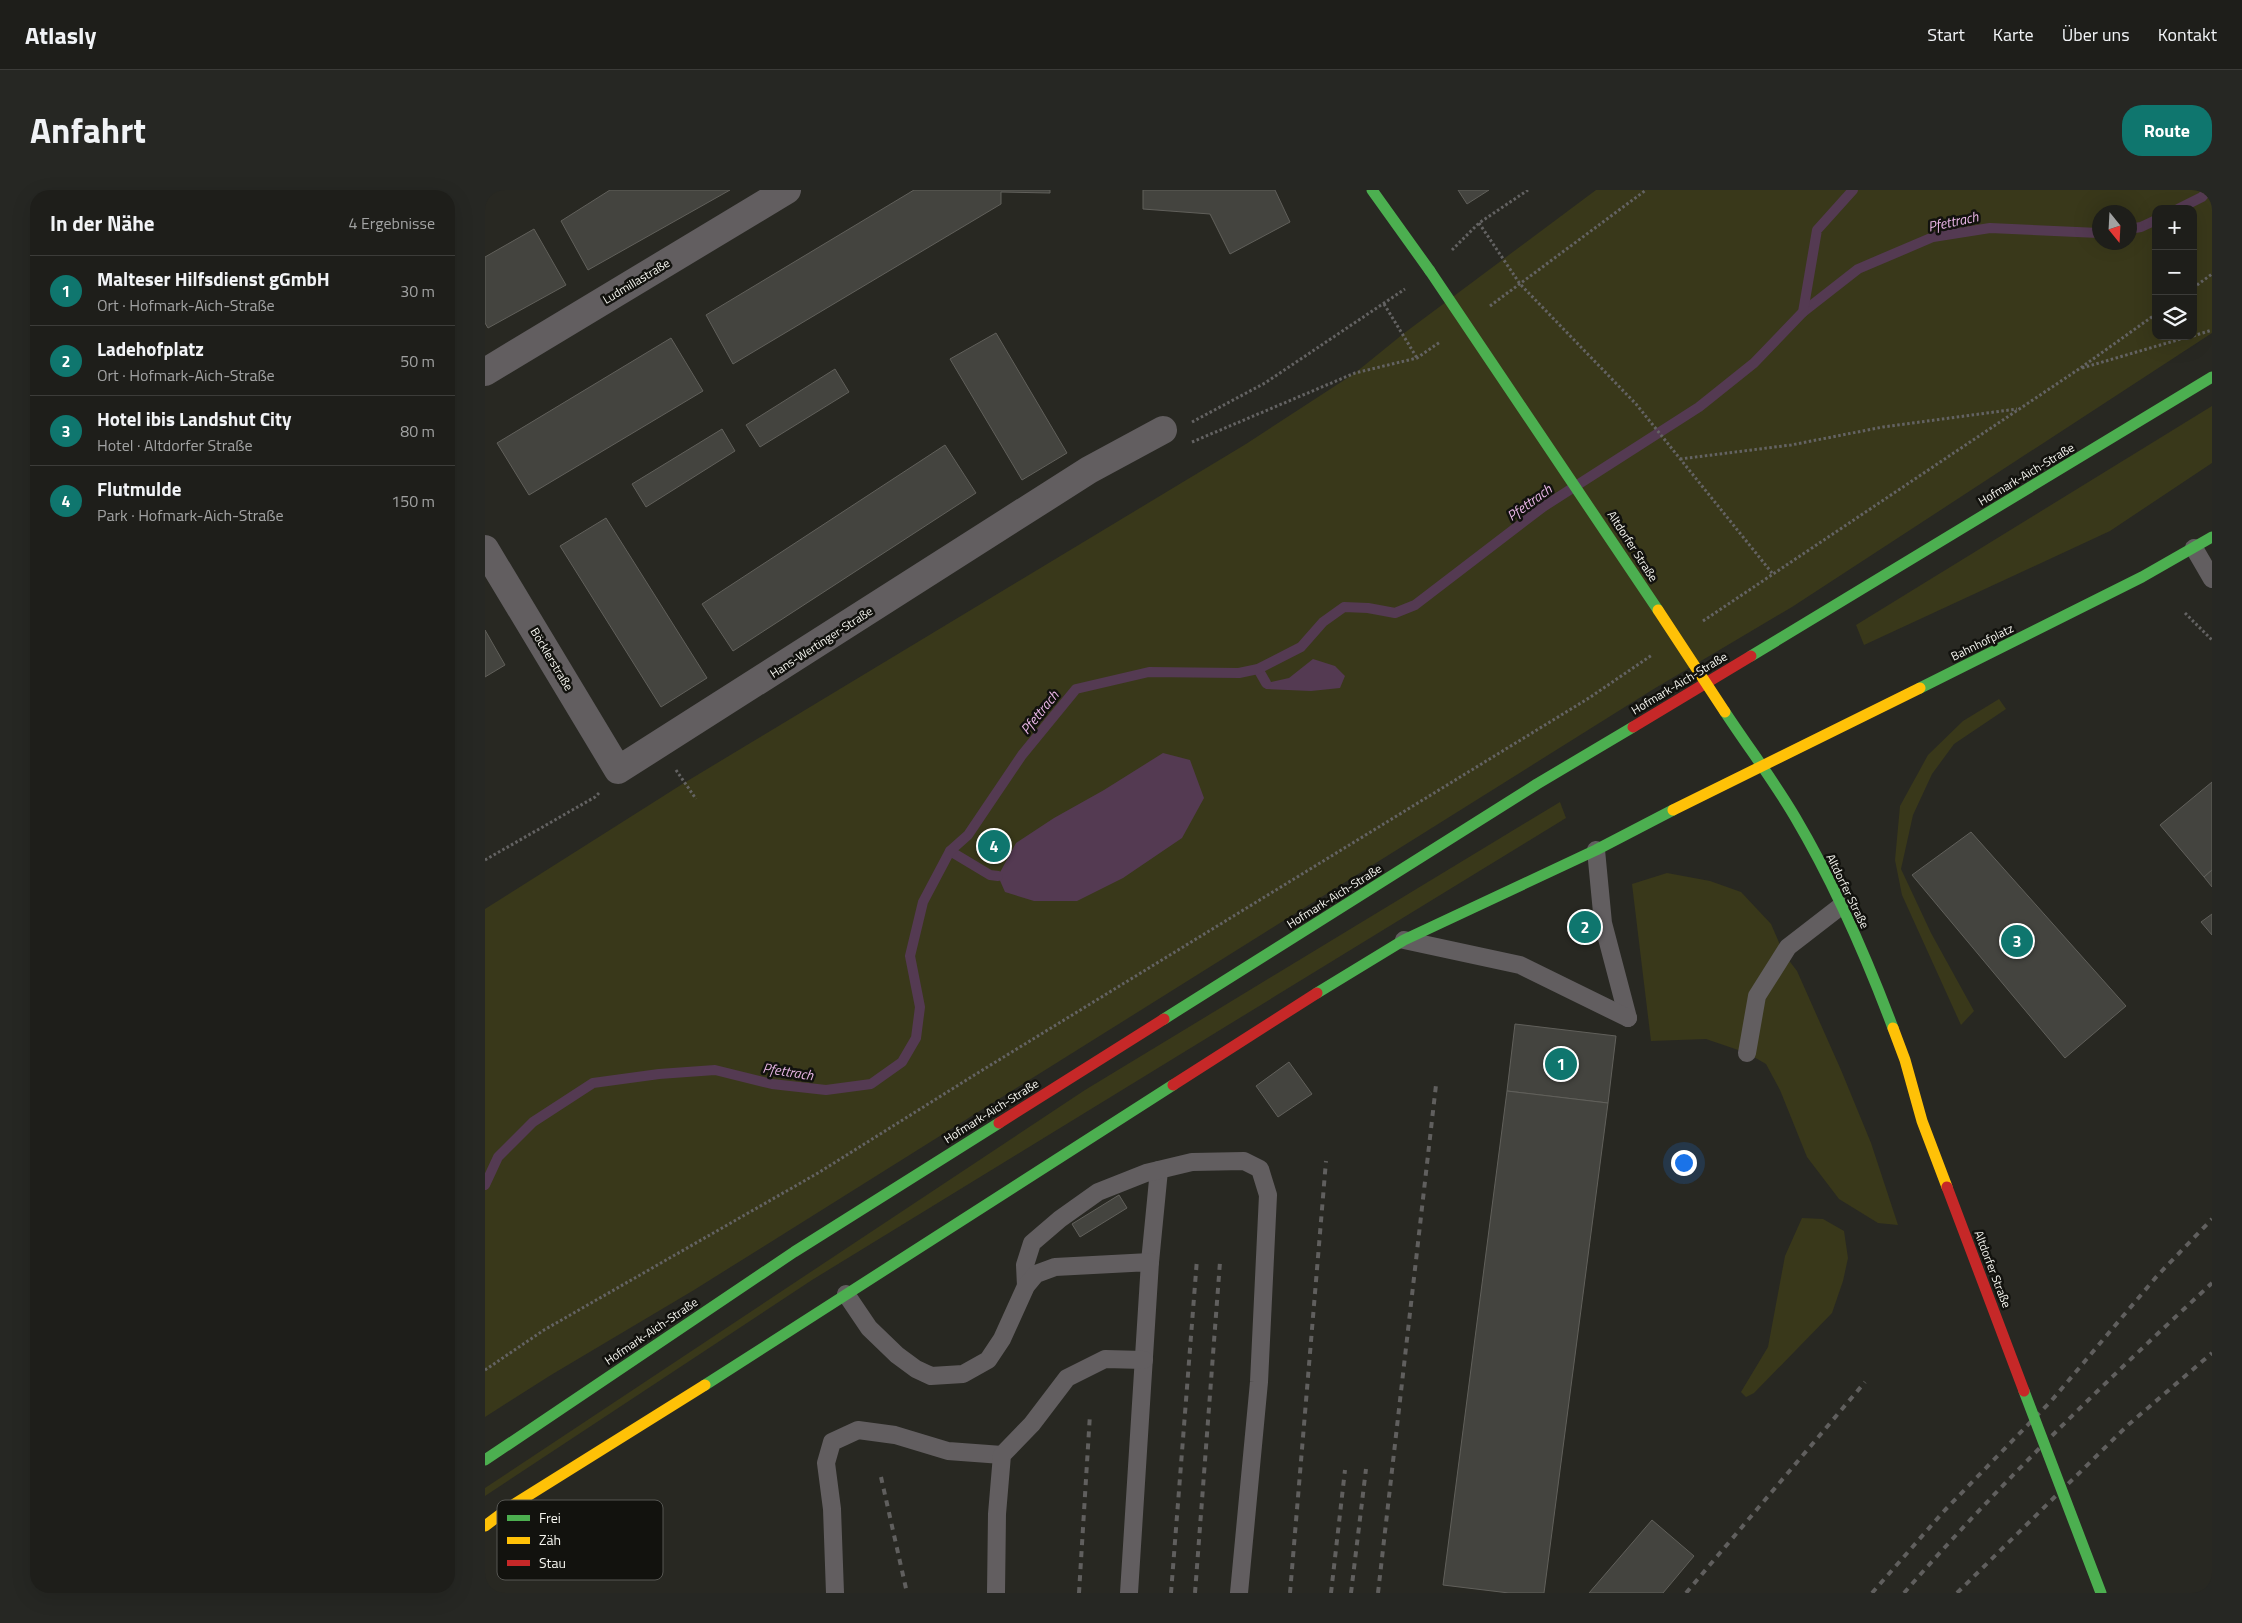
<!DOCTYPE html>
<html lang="de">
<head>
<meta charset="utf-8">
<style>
	body { margin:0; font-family:"Titillium Web",sans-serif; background:#262723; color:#f1f3f6 }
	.controls { position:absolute; right:15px; top:15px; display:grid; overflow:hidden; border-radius:10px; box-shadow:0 5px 20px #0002 }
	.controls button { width:45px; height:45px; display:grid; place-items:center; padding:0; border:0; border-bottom:1px solid #3c3c39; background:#1e1e1a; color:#f1f3f6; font:25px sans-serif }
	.compass { position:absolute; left:1607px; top:15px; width:45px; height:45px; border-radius:50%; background:#1e1e1a; box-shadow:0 5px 20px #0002; rotate:162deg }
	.you { position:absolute; left:1198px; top:972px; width:18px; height:18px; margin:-12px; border:4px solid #fff; border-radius:50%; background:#1a73e8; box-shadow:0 0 0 8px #1a73e833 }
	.badge { display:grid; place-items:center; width:32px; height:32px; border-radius:50%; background:#0f766e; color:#fff; font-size:16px; font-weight:700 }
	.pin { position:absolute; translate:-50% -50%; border:2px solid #fff; box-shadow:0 1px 5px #0006 }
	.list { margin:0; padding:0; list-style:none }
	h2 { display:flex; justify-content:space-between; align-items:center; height:65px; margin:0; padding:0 20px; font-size:21px }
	h2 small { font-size:16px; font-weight:400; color:#a1a2a2 }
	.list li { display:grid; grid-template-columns:32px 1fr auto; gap:15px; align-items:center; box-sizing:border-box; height:70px; padding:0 20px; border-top:1px solid #3c3c39 }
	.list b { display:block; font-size:19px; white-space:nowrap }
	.list p { margin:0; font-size:16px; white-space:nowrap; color:#a1a2a2 }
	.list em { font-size:16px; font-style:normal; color:#a1a2a2 }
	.icon { flex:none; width:28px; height:28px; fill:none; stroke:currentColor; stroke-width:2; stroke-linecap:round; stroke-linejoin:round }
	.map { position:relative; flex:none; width:1727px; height:1403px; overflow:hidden; border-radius:20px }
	header { display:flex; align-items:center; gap:30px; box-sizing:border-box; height:70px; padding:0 25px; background:#1e1e1a; border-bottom:1px solid #3c3c39 }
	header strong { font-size:24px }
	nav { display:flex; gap:28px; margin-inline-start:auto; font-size:18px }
	.intro { display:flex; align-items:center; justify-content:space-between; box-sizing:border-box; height:120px; padding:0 30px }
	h1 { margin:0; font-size:35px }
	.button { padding:12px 22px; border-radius:20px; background:#0f766e; color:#fff; font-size:18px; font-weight:700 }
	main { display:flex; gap:30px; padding:0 30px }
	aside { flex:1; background:#1e1e1a; border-radius:20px; box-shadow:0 5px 20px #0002 }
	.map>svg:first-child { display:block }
</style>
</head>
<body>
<header>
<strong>Atlasly</strong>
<nav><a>Start</a><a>Karte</a><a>Über uns</a><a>Kontakt</a></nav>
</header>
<div class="intro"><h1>Anfahrt</h1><a class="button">Route</a></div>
<main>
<aside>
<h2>In der Nähe<small>4 Ergebnisse</small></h2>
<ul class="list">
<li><span class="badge">1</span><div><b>Malteser Hilfsdienst gGmbH</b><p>Ort · Hofmark-Aich-Straße</p></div><em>30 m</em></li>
<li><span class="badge">2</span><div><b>Ladehofplatz</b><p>Ort · Hofmark-Aich-Straße</p></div><em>50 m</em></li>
<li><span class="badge">3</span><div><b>Hotel ibis Landshut City</b><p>Hotel · Altdorfer Straße</p></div><em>80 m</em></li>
<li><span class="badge">4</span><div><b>Flutmulde</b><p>Park · Hofmark-Aich-Straße</p></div><em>150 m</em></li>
</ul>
</aside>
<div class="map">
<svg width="1727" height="1403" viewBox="0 0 1727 1403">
	<rect width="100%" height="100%" fill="#282822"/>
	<g fill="#39381a" fill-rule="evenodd">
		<path d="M1111,0h616v143l-420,274 -140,83 -958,600 -143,85 -66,42v-508l199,-126 562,-339 109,-71 48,-39zM1671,19h37v127h-37zM1614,22h30v30h-30z"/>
		<path d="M1727,216v57l-102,68 -246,114 -8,-20z"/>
		<path d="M1514,509l7,10 -52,35 -22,30 -19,41 -12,54 30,64 43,78 -13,14 -59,-130 -7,-35 5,-54 28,-51 35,-34z"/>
		<path d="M1075,612l6,16 -754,462 -327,216v-8l600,-398z"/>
		<path d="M1182,683l43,8 31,11 30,32 13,30 13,17 44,99 30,73 27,82 -20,-2 -39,-24 -32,-42 -27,-67 -14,-26 -19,-11 -41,-14 -55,2 -19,-157z"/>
		<path d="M1317,1028l21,1 21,12 4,27 -5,23 -11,32 -78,80 -8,4 -5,-5 27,-45 17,-91z"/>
	</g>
	<g fill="#543a52">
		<path d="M828,469l22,7 10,10 -5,12 -29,3 -45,-2 -3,-2 3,-4 23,-5z"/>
		<path d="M678,563l27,7 14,38 -22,40 -59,40 -46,23h-43l-29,-9 -7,-16 18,-33 38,-25 50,-28z"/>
	</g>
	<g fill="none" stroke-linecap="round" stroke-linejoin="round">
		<g stroke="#543a52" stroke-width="10">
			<path d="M1693,19l24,-12 6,-7"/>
			<path d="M1644,39l12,-2 15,-7"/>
			<path d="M1318,122l55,-43 75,-32 57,-9 109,5"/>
			<path d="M773,479l8,14"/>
			<path d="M465,661l40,24 8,1"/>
			<path d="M0,995l13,-28 35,-35 60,-39 66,-9 56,-4 57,14 54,6 45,-6 31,-22 14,-24 4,-31 -10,-51 13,-54 27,-51 18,-16 54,-80 54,-66 73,-17 90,1 19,-4 43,-22 22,-25 21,-15 24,1 27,5 20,-8 128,-98 156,-100 55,-44 49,-51 14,-82 36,-40"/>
		</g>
	</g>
	<g fill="#44443f" stroke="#61605b">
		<path d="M125,0h120l-142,80 -27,-49z"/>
		<path d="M429,0h136v3l-49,-1v12l-268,160 -27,-49z"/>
		<path d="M658,0h132l15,32 -60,32 -20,-40 -67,-5z"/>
		<path d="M973,0h31l-22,14z"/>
		<path d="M49,39l32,56 -78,43 -3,-5v-66z"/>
		<path d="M511,143l71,120 -45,27 -72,-121z"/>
		<path d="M186,148l32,53 -174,104 -32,-52z"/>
		<path d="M350,179l14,23 -89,55 -14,-22z"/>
		<path d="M237,239l13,22 -89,56 -14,-23z"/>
		<path d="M460,255l31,48 -243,158 -31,-47z"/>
		<path d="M121,328l101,160 -46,29 -101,-161z"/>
		<path d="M0,440l20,35 -20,12z"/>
		<path d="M1727,592v88l-8,7 -44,-52z"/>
		<path d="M1486,642l155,174 -61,52 -153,-183z"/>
		<path d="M1727,680v17l-8,-10z"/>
		<path d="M1727,724v21l-11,-13z"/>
		<path d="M1030,834l101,12 -8,67 -101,-12z"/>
		<path d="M804,872l23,32 -34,23 -22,-31z"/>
		<path d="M1022,901l101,12 -64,490h-35l-66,-8z"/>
		<path d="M634,1005l8,13 -47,29 -8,-13z"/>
		<path d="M1167,1330l42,36 -31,37h-74z"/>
	</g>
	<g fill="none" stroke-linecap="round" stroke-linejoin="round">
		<g stroke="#646363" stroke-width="3" stroke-dasharray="2.5 2.5" stroke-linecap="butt">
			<path d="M994,33l41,61 116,120 136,169"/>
			<path d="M967,60l27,-27 49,-33"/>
			<path d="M1708,98l19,-14"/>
			<path d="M899,114l33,54"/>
			<path d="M1005,116l156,-116"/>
			<path d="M1708,146l19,-6"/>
			<path d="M1597,178l109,-32"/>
			<path d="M707,232l73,-39 140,-94"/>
			<path d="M707,252l163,-69 62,-15 23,-16"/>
			<path d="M1195,269l111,-14 92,-18 134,-18"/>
			<path d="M1700,423l27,27"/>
			<path d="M1218,431l376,-252 77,-55"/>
			<path d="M191,580l20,29"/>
			<path d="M0,670l110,-63 4,-4"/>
			<path d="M0,1180l59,-40 274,-157 158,-99 613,-376 63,-43"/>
		</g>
		<g stroke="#625e60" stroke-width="18">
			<path d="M1709,358l18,31"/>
			<path d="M1111,660l7,73 25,95"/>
			<path d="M919,750l116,25 108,53"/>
			<path d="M1262,863l10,-57 31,-49 53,-41"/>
			<path d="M665,1072l9,-92"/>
			<path d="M541,1096l-1,-21 7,-22 28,-24 38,-27 48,-19 46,-11 52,-1 16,8 8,26 -9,187 -20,211"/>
			<path d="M361,1104l23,34 28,27 19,14 15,7 32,-2 25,-14 14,-21 24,-53 10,-12 19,-7 95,-5 -21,331"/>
			<path d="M350,1403l-3,-84 -6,-46 6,-21 26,-12 37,5 53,16 54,4"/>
			<path d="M511,1403l1,-79 5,-59 30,-31 35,-46 38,-19 39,1"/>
		</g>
		<g stroke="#625e60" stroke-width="28">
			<path d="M0,182l302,-182"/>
			<path d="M0,359l133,221 471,-300 74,-40"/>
		</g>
		<g stroke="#4caf50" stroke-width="11">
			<path d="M887,0l58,81"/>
			<path d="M1266,466l461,-279"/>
			<path d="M1435,498l222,-111 70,-40"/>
			<path d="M1240,522c23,35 49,69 70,105 39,66 71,139 98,211"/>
			<path d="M832,803l87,-53 192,-90 77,-40"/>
			<path d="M679,829l373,-235 96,-57"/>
			<path d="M220,1195l468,-300"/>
			<path d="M0,1270l309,-208 205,-129"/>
		</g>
		<g stroke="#ffc107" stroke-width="11">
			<path d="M1188,620l247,-122"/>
			<path d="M1408,838l12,32 17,61 25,66"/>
			<path d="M0,1336l28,-21 192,-120"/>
		</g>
		<g stroke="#c62828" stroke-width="11">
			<path d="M1148,537l118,-71"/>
			<path d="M688,895l144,-92"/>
			<path d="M514,933l165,-104"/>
		</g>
		<g stroke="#605f5e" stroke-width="4" stroke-dasharray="6 6" stroke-linecap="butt">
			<path d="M396,1287l26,116"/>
			<path d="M594,1403l11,-179"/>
			<path d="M686,1403l26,-334"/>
			<path d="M710,1403l25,-331"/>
			<path d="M805,1403l36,-432"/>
			<path d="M846,1403l14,-123"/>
			<path d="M866,1403l15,-124"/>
			<path d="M893,1403l58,-508"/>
			<path d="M1201,1403l179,-211"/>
			<path d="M1387,1403l73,-83 107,-110 105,-124 55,-57"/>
			<path d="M1419,1403c96,-110 201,-211 308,-310"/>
			<path d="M1472,1403l171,-168 84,-72"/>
		</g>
		<g stroke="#4caf50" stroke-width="11">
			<path d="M945,81l228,339"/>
			<path d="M1539,1201l77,202"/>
		</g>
		<path stroke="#ffc107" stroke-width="11" d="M1173,420l67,102"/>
		<path stroke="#c62828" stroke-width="11" d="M1462,997l77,204"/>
	</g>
	<g text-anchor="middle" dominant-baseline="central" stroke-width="5" stroke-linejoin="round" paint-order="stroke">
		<g font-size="12" fill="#f5f5ef" stroke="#12120e">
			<text transform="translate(151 91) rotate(-31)">Ludmillastraße</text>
			<text transform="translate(1541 284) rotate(-31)">Hofmark-Aich-Straße</text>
			<text transform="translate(1148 356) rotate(57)">Altdorfer Straße</text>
			<text transform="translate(336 452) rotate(-33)">Hans-Wertinger-Straße</text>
			<text transform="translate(1497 452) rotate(-26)">Bahnhofplatz</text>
			<text transform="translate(67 469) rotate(59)">Böcklerstraße</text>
			<text transform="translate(1194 493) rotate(-31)">Hofmark-Aich-Straße</text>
			<text transform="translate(1363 701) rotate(64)">Altdorfer Straße</text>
			<text transform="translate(849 706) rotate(-32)">Hofmark-Aich-Straße</text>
			<text transform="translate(506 921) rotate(-32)">Hofmark-Aich-Straße</text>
			<text transform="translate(1508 1079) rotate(69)">Altdorfer Straße</text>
			<text transform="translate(166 1141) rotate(-34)">Hofmark-Aich-Straße</text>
		</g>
		<g font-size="14" font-style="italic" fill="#e9b6e6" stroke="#12120e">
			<text transform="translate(1468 31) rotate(-12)">Pfettrach</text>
			<text transform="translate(1044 312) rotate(-36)">Pfettrach</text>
			<text transform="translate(554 522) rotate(-51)">Pfettrach</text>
			<text transform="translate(303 881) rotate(9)">Pfettrach</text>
		</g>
	</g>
	<rect x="12" y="1310" width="166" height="80" rx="8" fill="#12120e" stroke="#565652" stroke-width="1"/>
	<rect x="22" y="1325" width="23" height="6" fill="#4caf50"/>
	<rect x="22" y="1347" width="23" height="7" fill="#ffc107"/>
	<rect x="22" y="1370" width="23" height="6" fill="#c62828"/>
	<g font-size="14" fill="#f5f5ef">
		<text x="54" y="1333">Frei</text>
		<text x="54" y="1355">Zäh</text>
		<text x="54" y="1378">Stau</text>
	</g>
</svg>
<div class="controls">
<button>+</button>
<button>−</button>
<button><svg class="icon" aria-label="layers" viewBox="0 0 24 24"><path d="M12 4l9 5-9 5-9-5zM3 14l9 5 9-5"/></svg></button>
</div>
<svg class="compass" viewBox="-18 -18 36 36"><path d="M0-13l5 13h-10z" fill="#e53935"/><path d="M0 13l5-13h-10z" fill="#a1a2a2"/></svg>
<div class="you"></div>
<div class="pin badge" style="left:1076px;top:874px">1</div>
<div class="pin badge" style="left:1100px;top:737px">2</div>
<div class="pin badge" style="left:1532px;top:751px">3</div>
<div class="pin badge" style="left:509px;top:656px">4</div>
</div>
</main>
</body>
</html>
